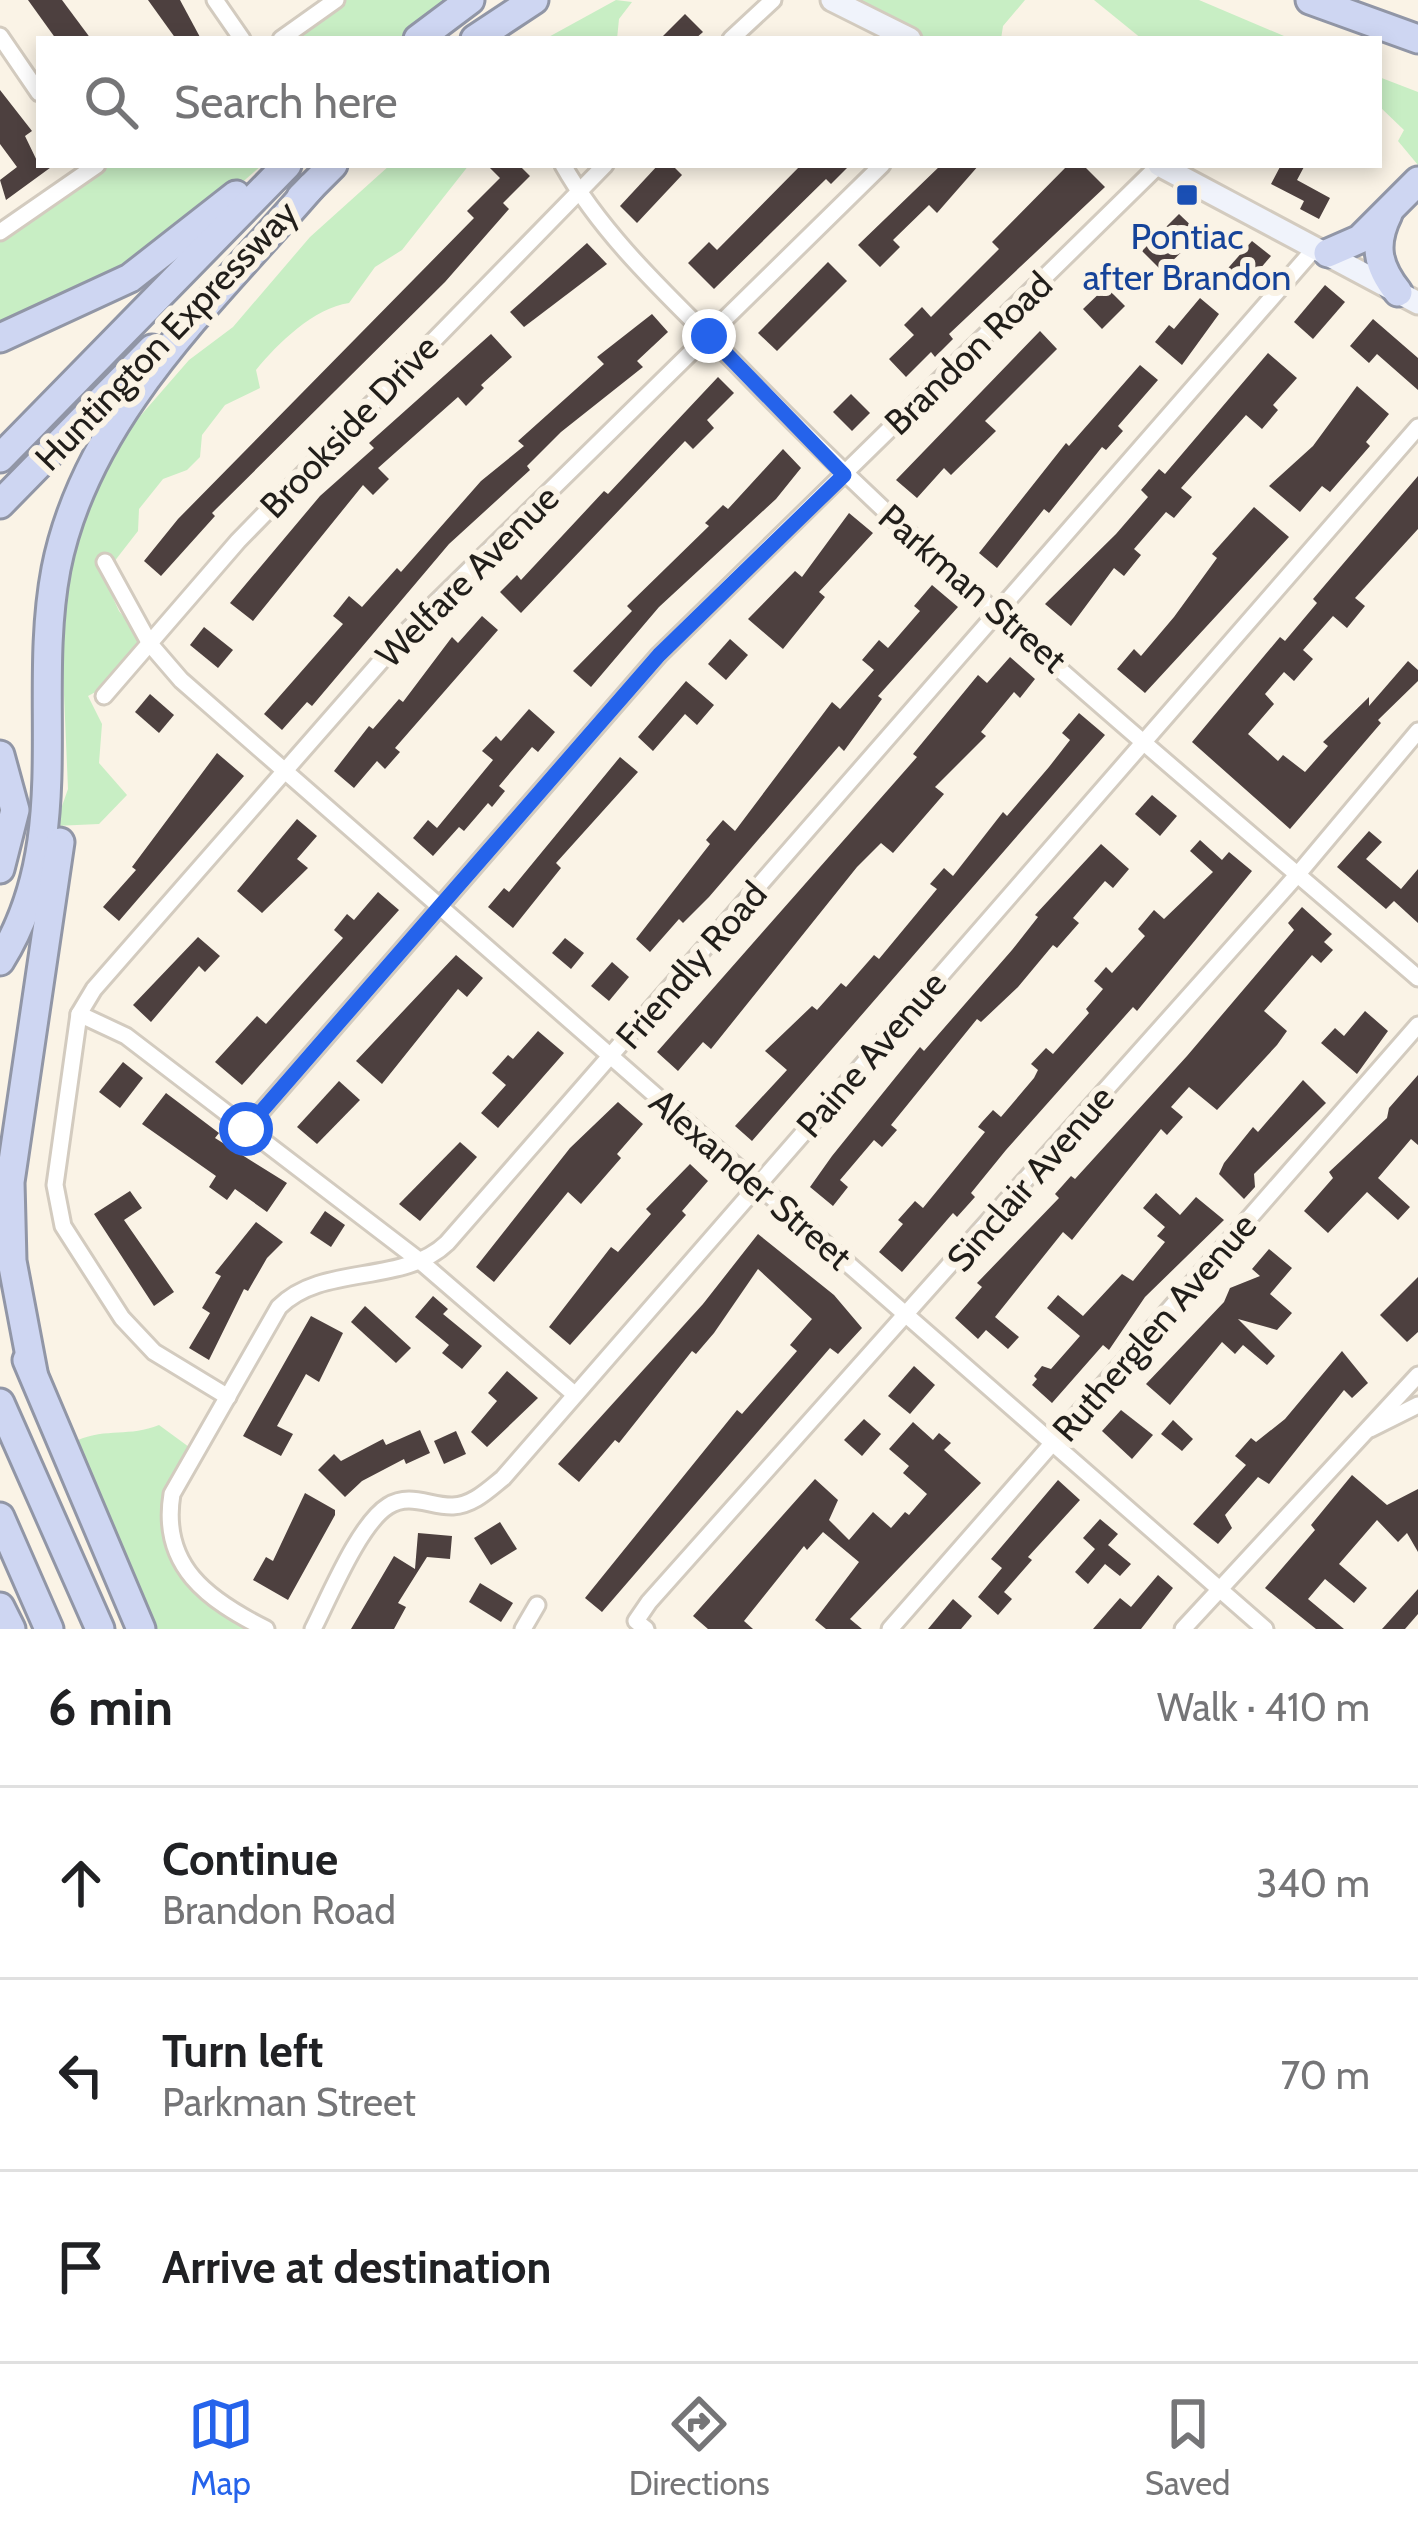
<!DOCTYPE html>
<html lang="en">
<head>
<meta charset="utf-8">
<style>
	body { margin:0; font-family:Cabin,sans-serif; background:#f6f6f6; color:#202124 }
	.stop { position:absolute; width:36px; height:36px; margin:-27px; border:9px solid #2563eb; border-radius:50%; background:#fff }
	.stop.end { background:#2563eb; border-color:#fff; box-shadow:0 3px 12px #0008 }
	.list { margin:0; padding:0; list-style:none }
	h2 { display:flex; justify-content:space-between; align-items:center; height:156px; margin:0; padding:0 48px; font-size:51px }
	h2 small { font-size:39px; font-weight:400; color:#757577 }
	.list li { display:grid; grid-template-columns:78px 1fr auto; gap:36px; align-items:center; box-sizing:border-box; height:192px; padding:0 48px; border-top:3px solid #e0e0e0 }
	.list b { display:block; font-size:45px; white-space:nowrap }
	.list p { margin:0; font-size:39px; white-space:nowrap; color:#757577 }
	.list em { font-size:39px; font-style:normal; color:#757577 }
	.icon { flex:none; width:66px; height:66px; fill:none; stroke:currentColor; stroke-width:2; stroke-linecap:round; stroke-linejoin:round }
	.map { position:relative; flex:none; width:1418px; height:1629px; overflow:hidden }
	.search { position:absolute; background:#fff; box-shadow:0 6px 18px #0003; left:36px; right:36px; top:36px; height:132px; display:flex; align-items:center; gap:30px; box-sizing:border-box; padding:0 42px; border-radius:0px; color:#757577; font-size:45px }
	.sheet { height:732px; background:#fff }
	nav { display:flex; justify-content:space-around; align-items:center; box-sizing:border-box; height:168px; border-top:3px solid #e0e0e0; background:#fff; font-size:33px; color:#757577 }
	nav a { display:grid; justify-items:center; gap:6px }
	nav .on { color:#2563eb }
	.map>svg:first-child { display:block }
</style>
</head>
<body>
<div class="map">
<svg width="1418" height="1629" viewBox="0 0 1418 1629">
	<rect width="100%" height="100%" fill="#faf3e6"/>
	<g fill="#c8eec4">
		<path d="M338,0h109l-49,39h-116z"/>
		<path d="M616,0l16,2 -13,17 -2,20h-72z"/>
		<path d="M829,0h196l-22,26 -2,13h-95z"/>
		<path d="M1094,0h105l92,39h-149z"/>
		<path d="M1379,77l39,15v73l-20,-24 6,-11 -25,-24z"/>
		<path d="M100,165h162l-89,78 -173,89v-97z"/>
		<path d="M390,165h79l-67,85 -27,17 -26,36c-35,5 -71,40 -93,67l4,18 -35,17 -23,30 -2,22 -13,13 -24,9 -24,30 -1,22 -35,45 16,35 25,31 -41,46 -15,8 14,28 -3,39 28,32 -28,29 -44,2 13,-37 -6,-142 12,-116 48,-94 67,-77 44,-33 77,-90z"/>
		<path d="M159,1425l30,22 -24,61 19,65 82,56h-110l-78,-189c28,-12 52,-3 81,-15z"/>
	</g>
	<g fill="#4d403f">
		<path d="M28,0h34l29,39h-35z"/>
		<path d="M148,0h32l21,39h-25z"/>
		<path d="M685,14l18,18 -8,7h-35z"/>
		<path d="M0,90l32,41 -7,5 14,29h15l-48,35 -6,-20 17,-13 -17,-23z"/>
		<path d="M487,165h32l11,11 -27,27 6,6 -64,73 -233,231 3,3 -54,60 -17,-15 34,-42 296,-301 -7,-7 33,-33z"/>
		<path d="M658,165h14l10,10 -45,48 -17,-17z"/>
		<path d="M801,165h49l-19,19 -5,-5 -112,110 -26,-26 21,-21 8,8z"/>
		<path d="M941,165h38l-42,48 -8,-8 -36,35 7,7 -20,20 -22,-22z"/>
		<path d="M1068,165h15l22,22 -156,147 4,5 -18,18 -4,-5 -25,25 -17,-18 25,-24 -10,-10 18,-18 9,10 68,-68 -7,-7z"/>
		<path d="M1281,165h24l-8,15 33,18 -11,21 -19,-10 4,-8 -33,-17z"/>
		<path d="M1179,214l21,20 -38,37 -20,-20z"/>
		<path d="M1252,241l19,15 -30,35 -19,-16z"/>
		<path d="M587,243l20,21 -83,63 -14,-15z"/>
		<path d="M828,262l19,19 -70,70 -19,-18z"/>
		<path d="M1325,285l20,17 -32,37 -19,-17z"/>
		<path d="M1106,287l19,19 -23,23 -19,-20z"/>
		<path d="M1200,298l19,16 -37,51 -27,-23 14,-17 5,4z"/>
		<path d="M652,314l16,18 -31,29 6,6 -82,65 -34,34 3,4 -81,74 -137,162 -5,-4 -25,28 -18,-16 79,-90 -10,-8 16,-20 13,11 35,-39 4,4 80,-91 43,-35 -6,-5 86,-77 -7,-7z"/>
		<path d="M1373,319l45,39v32l-41,-36 -8,9 -19,-17z"/>
		<path d="M1040,331l17,18 -72,72 11,10 -45,44 -7,-7 -27,30 -21,-18z"/>
		<path d="M491,334l21,23 -31,28 3,3 -18,18 -8,-9 -80,71 11,11 -16,16 -10,-10 -110,136 -23,-18 90,-107 54,-48 -5,-5z"/>
		<path d="M1268,353l29,25 -24,27 5,5 -16,19 -16,-14 -65,73 11,9 -18,21 -8,-6 -32,37 7,6 -17,21 -10,-8 -43,58 -26,-22 71,-70 32,-37 -7,-7 18,-21 6,5z"/>
		<path d="M1140,365l18,15 -40,46 5,5 -17,19 -4,-3 -53,66 -5,-4 -47,59 -18,-15 87,-110 3,3z"/>
		<path d="M718,377l16,16 -27,27 7,8 -21,21 -8,-8 -164,172 -21,-21 17,-17 4,5 83,-89 4,3z"/>
		<path d="M1357,386l32,28 -23,28 4,4 -40,46 -8,-6 -22,26 -31,-26 44,-40z"/>
		<path d="M851,394l19,19 -18,18 -19,-19z"/>
		<path d="M783,449l18,19 -25,31 -117,108 -68,80 -18,-16 59,-60 -5,-5 82,-80 -4,-3 18,-18 5,4z"/>
		<path d="M1418,476v53l-63,69 10,8 -18,22 -14,-12 -30,34 10,9 -19,22 -10,-9 -19,22 9,10 -26,30 30,27 5,-6 22,17 23,-26 -5,-4 46,-45v9l39,-45 10,9v11l-40,39 3,3 -91,106 -98,-87 88,-105 5,4 32,-38 -4,-4z"/>
		<path d="M1254,507l35,30 -144,156 -28,-24 17,-20 7,7 33,-39 43,-59 -5,-4z"/>
		<path d="M849,513l24,20 -54,59 6,5 -42,52 -35,-30 47,-48 7,6z"/>
		<path d="M932,585l26,22 -80,89 4,3 -38,52 -5,-5 -130,151 -26,26 -4,-4 -29,33 -14,-13 74,-95 -4,-4 17,-20 12,11 97,-129 8,7 34,-39 -12,-10 17,-20 9,8 32,-37 -6,-5z"/>
		<path d="M482,616l16,14 -103,118 5,4 -15,17 -8,-8 -23,27 -20,-17 35,-45 4,3 26,-30 4,3 49,-65 6,6z"/>
		<path d="M204,627l29,23 -15,18 -28,-23z"/>
		<path d="M730,639l18,16 -22,25 -18,-16z"/>
		<path d="M1010,657l25,22 -15,19 -6,-6 -33,40 5,4 -51,51 9,7 -51,59 -12,-10 -24,24 -146,182 -8,-7 -25,29 -21,-19 260,-295 -4,-3 65,-79 9,8z"/>
		<path d="M686,681l28,24 -17,20 -12,-11 -32,37 -15,-14z"/>
		<path d="M150,694l24,21 -15,18 -24,-21z"/>
		<path d="M529,709l26,23 -17,20 -6,-5 -33,39 6,5 -13,16 -4,-4 -24,28 -5,-4 -26,29 -20,-18 15,-18 9,8 56,-68 -11,-9 14,-15 5,5z"/>
		<path d="M1079,713l26,22 -353,406 -17,-15 52,-56 -22,-19 47,-45 5,4 24,-27 5,4 28,-32 5,4 58,-70 -7,-5 14,-16 9,8 50,-64 4,4 42,-49 21,-27 -8,-7z"/>
		<path d="M217,753l27,23 -125,145 -16,-14 33,-37 -4,-3z"/>
		<path d="M620,757l18,15 -82,91 5,5 -48,60 -25,-21 16,-19 5,4z"/>
		<path d="M1152,795l25,21 -17,20 -25,-22z"/>
		<path d="M297,819l20,17 -20,23 11,9 -46,45 -25,-22z"/>
		<path d="M1369,831l13,11 -16,17 35,30 17,-20v54l-24,-22 -8,8 -49,-42z"/>
		<path d="M1200,840l22,20 7,-8 23,19 -115,140 -4,-4 -127,143 -35,43 4,4 -18,20 -4,-4 -51,59 -23,-20 24,-28 -5,-4 17,-19 8,7 62,-76 -7,-5 4,-5 11,-12 8,7 33,-39 4,-8 -7,-6 15,-16 7,6 36,-41 -3,-4 17,-20 -9,-8 12,-14 6,6 33,-37 -7,-7 16,-19 10,9 49,-47 -23,-21z"/>
		<path d="M1101,844l28,25 -16,19 -8,-7 -32,37 6,5 -22,25 -4,-3 -35,42 -37,35 -4,-3 -86,106 6,5 -15,17 -8,-7 -34,40 8,7 -15,19 -23,-19 22,-31 88,-109 4,4 88,-101 26,-33 -3,-2z"/>
		<path d="M378,892l21,18 -157,175 -27,-23 42,-46 9,8 77,-86 -9,-8 13,-16 7,6z"/>
		<path d="M1302,907l30,27 -8,8 9,8 -12,13 -9,-8 -48,56 23,20 -10,14 -60,65 -28,-23 -18,20 12,10 -16,18 -6,-6 -89,111 -9,-8 -68,85 24,20 -11,12 -22,-19 -8,9 -23,-21 27,-31 -5,-4 82,-85 -4,-4 16,-18 4,3 112,-123 107,-126 -6,-7z"/>
		<path d="M198,937l22,19 -15,16 -6,-6 -48,56 -18,-17z"/>
		<path d="M565,938l19,15 -13,16 -19,-16z"/>
		<path d="M456,955l27,23 -16,19 -9,-8 -76,95 -26,-23z"/>
		<path d="M612,962l17,15 -20,24 -18,-15z"/>
		<path d="M1365,1011l23,20 -31,43 -36,-31 14,-15 9,8z"/>
		<path d="M538,1031l26,22 -66,75 -17,-15 25,-28 -14,-12 16,-18 5,4z"/>
		<path d="M123,1062l20,16 -23,30 -21,-16z"/>
		<path d="M1418,1075v70l-7,-6 -33,39 32,29 -12,13 -31,-28 -39,41 -24,-22 29,-33 -4,-6 58,-54 2,-10z"/>
		<path d="M1303,1080l23,23 -72,71 1,13 -11,12 -25,-25 5,-11 29,-36 5,5z"/>
		<path d="M339,1081l21,19 -43,44 -20,-17z"/>
		<path d="M166,1093l53,40 -4,5 72,45 -20,29 -32,-23 -8,11 -18,-13 7,-11 -74,-52z"/>
		<path d="M618,1102l25,22 -26,30 4,4 -40,46 -13,-12 -74,90 -18,-15 94,-119z"/>
		<path d="M460,1142l17,15 -57,64 -21,-17z"/>
		<path d="M690,1164l18,17 -26,30 4,4 -116,130 -21,-18 62,-80 7,5 33,-38 -5,-5z"/>
		<path d="M130,1191l12,17 -18,12 50,72 -20,14 -60,-92z"/>
		<path d="M1156,1193l24,22 16,-18 28,23 -79,77 -36,53 -6,-5 -51,58 -20,-18 5,-6 -3,-3 8,-10 9,3 29,-33 -33,-28 11,-13 25,21 39,-42 11,7 32,-39 -8,-6 8,-9 -22,-19z"/>
		<path d="M325,1211l20,14 -14,22 -21,-14z"/>
		<path d="M256,1222l27,20 -16,16 -19,33 -4,-2 -35,71 -20,-12 21,-35 -8,-5 19,-32 -6,-3z"/>
		<path d="M758,1234l76,61 28,33 -24,26 -8,-6 -228,264 -17,-14 152,-188 5,4 55,-63 -7,-6 22,-26 -54,-50 -44,64 -18,21 -4,-3 -73,92 -4,-3 -36,42 -21,-18 145,-160z"/>
		<path d="M1269,1249l23,19 -22,26 22,19 -15,17 -39,-11 37,37 -8,9 -24,-20 -8,9 -13,-12 -52,63 -24,-21 78,-82 6,-14 30,-12 -8,-7z"/>
		<path d="M1418,1277v55l-11,10 -27,-27z"/>
		<path d="M433,1296l15,13 -5,5 39,32 -20,23 -20,-16 7,-8 -34,-28z"/>
		<path d="M365,1306l46,42 -15,15 -45,-41z"/>
		<path d="M311,1316l32,17 -24,49 -13,-8 -29,52 16,8 -12,22 -38,-20z"/>
		<path d="M1342,1351l26,32 -16,15 -8,-8 -75,94 -11,-7 -33,38 7,13 -14,16 -25,-20 53,-59 -11,-9 16,-18 5,4 29,-23z"/>
		<path d="M914,1366l21,19 -25,29 -22,-18z"/>
		<path d="M507,1371l31,27 -51,49 -16,-15 26,-31 -9,-8z"/>
		<path d="M1121,1410l32,25 -21,24 -30,-28z"/>
		<path d="M864,1419l17,15 -19,22 -18,-16z"/>
		<path d="M1173,1420l20,19 -11,12 -21,-17z"/>
		<path d="M913,1422l20,18 6,-7 12,10 -7,7 37,33 -131,136 12,10h-36l-11,-9 44,-58 -36,-30 -16,18 -3,-4 -60,75 9,8h-45l-15,-13 122,-137 23,21 -9,20 20,20 24,-28 18,16 14,-16 4,3 18,-21 -24,-21 6,-7 -20,-17z"/>
		<path d="M420,1430l10,23 -24,11 -2,-5 -42,22 -17,16 -27,-27 16,-16 7,7 42,-22 3,6z"/>
		<path d="M456,1431l10,23 -22,10 -10,-23z"/>
		<path d="M1352,1475l35,30 31,-16v63l-11,-19 -9,9 -21,-22 -38,44 28,24 -13,15 -29,-24 -17,20 36,30h-28l-51,-41 50,-58 -4,-5z"/>
		<path d="M1058,1480l22,20 -52,57 4,3 -28,32 8,7 -14,16 -20,-18 24,-29 -11,-9z"/>
		<path d="M305,1493l30,17v5l-47,85 -35,-20 13,-23 7,4z"/>
		<path d="M1100,1519l18,15 -10,11 23,19 -11,12 -15,-12 -17,20 -13,-12 20,-23 -12,-11z"/>
		<path d="M500,1522l17,27 -26,16 -17,-27z"/>
		<path d="M418,1533l34,3 -2,23 -23,-2 -29,46 8,4 -12,22h-43l43,-73 21,13z"/>
		<path d="M1158,1575l15,13 -32,41h-48l27,-31 11,9z"/>
		<path d="M480,1583l33,20 -12,19 -32,-20z"/>
		<path d="M1418,1589v25l-13,15h-23z"/>
		<path d="M953,1599l19,17 -11,13h-33z"/>
	</g>
	<g fill="none" stroke-linecap="round" stroke-linejoin="round">
		<g stroke="#d3cbbf" stroke-width="21">
			<g id="minor">
				<path d="M215,0l27,39"/>
				<path d="M0,36l39,57"/>
				<path d="M281,39l55,-39"/>
				<path d="M731,39l42,-39"/>
				<path d="M563,165c44,78 117,141 179,205 210,217 447,410 676,608"/>
				<path d="M0,232l97,-67"/>
				<path d="M105,562l45,82 31,36 1084,949"/>
				<path d="M104,696l134,-155 367,-376"/>
				<path d="M79,1014l47,22 294,225 153,132"/>
				<path d="M246,1129l413,-474 500,-490"/>
				<path d="M228,1397l-74,-45 -32,-34 -59,-92 -8,-41 24,-171 15,-25 315,-360 473,-464"/>
				<path d="M1370,1429l48,-24"/>
				<path d="M266,1629c-58,-29 -106,-63 -94,-135l107,-187c44,-44 123,-21 168,-64l869,-996"/>
				<path d="M313,1629c16,-31 46,-105 75,-123 22,-14 43,1 65,0 20,-1 35,-16 50,-28l915,-1051"/>
				<path d="M523,1629l14,-24"/>
				<path d="M646,1629l-10,-8 13,-19 649,-728 120,-143"/>
				<path d="M890,1629l528,-604"/>
				<path d="M1183,1629l235,-254"/>
			</g>
		</g>
		<g stroke="#d3cbbf" stroke-width="27">
			<g id="secondary">
				<path d="M832,0l78,39"/>
				<path d="M1159,165l259,138"/>
			</g>
		</g>
		<g stroke="#9196a6" stroke-width="33">
			<g id="motorway">
				<path d="M1310,0l108,39"/>
				<path d="M418,39l52,-39"/>
				<path d="M475,39l59,-39"/>
				<path d="M301,197l32,-32"/>
				<path d="M1388,214c-15,30 -11,52 10,78"/>
				<path d="M1328,253l32,-14 58,-58"/>
				<path d="M0,338l130,-60 106,-83"/>
				<path d="M0,458l287,-293"/>
				<path d="M0,504l152,-155"/>
				<path d="M0,755l15,55 -15,59"/>
				<path d="M0,961c76,-121 31,-260 56,-392 30,-154 157,-268 255,-382"/>
				<path d="M27,1360l114,269"/>
				<path d="M33,1372l-21,-111 -2,-79 50,-340"/>
				<path d="M0,1403l100,226"/>
				<path d="M0,1517l49,112"/>
				<path d="M0,1607l11,22"/>
			</g>
		</g>
		<use href="#minor" stroke="#fff" stroke-width="15"/>
		<use href="#secondary" stroke="#f0f3fb" stroke-width="21"/>
		<use href="#motorway" stroke="#ced6f2" stroke-width="27"/>
	</g>
	<g fill="none" stroke-linecap="round" stroke-linejoin="round">
		<path stroke="#2563eb" stroke-width="15" d="M246,1129l413,-474 185,-180 -135,-139"/>
	</g>
	<rect fill="#1a4fb4" stroke="#faf3e6" stroke-width="4.5" x="1175" y="183" width="24" height="24" rx="6"/>
	<g text-anchor="middle" dominant-baseline="central" stroke-width="12" stroke-linejoin="round" paint-order="stroke">
		<g font-size="36" fill="#164399" stroke="#faf3e6">
			<text x="1187" y="236">Pontiac<tspan x="1187" dy="41">after Brandon</tspan></text>
		</g>
		<g font-size="36" fill="#211e1a" stroke="#faf3e6">
			<text transform="translate(166 335) rotate(-46)">Huntington Expressway</text>
			<text transform="translate(968 353) rotate(-44)">Brandon Road</text>
			<text transform="translate(349 426) rotate(-46)">Brookside Drive</text>
			<text transform="translate(467 576) rotate(-45)">Welfare Avenue</text>
			<text transform="translate(973 588) rotate(41)">Parkman Street</text>
			<text transform="translate(691 965) rotate(-49)">Friendly Road</text>
			<text transform="translate(871 1054) rotate(-49)">Paine Avenue</text>
			<text transform="translate(1030 1178) rotate(-49)">Sinclair Avenue</text>
			<text transform="translate(751 1179) rotate(41)">Alexander Street</text>
			<text transform="translate(1154 1327) rotate(-49)">Rutherglen Avenue</text>
		</g>
	</g>
</svg>
<div class="stop" style="left:246px;top:1129px"></div>
<div class="stop end" style="left:709px;top:336px"></div>
<div class="search"><svg class="icon" aria-label="search" viewBox="0 0 24 24"><circle cx="10" cy="10" r="6"/><path d="M15 15l6 6"/></svg>Search here</div>
</div>
<section class="sheet">
<h2>6 min<small>Walk · 410 m</small></h2>
<ul class="list">
<li><svg class="icon" aria-label="ahead" viewBox="0 0 24 24"><path d="M12 20V5M6 11l6-6 6 6"/></svg><div><b>Continue</b><p>Brandon Road</p></div><em>340 m</em></li>
<li><svg class="icon" aria-label="left" viewBox="0 0 24 24"><path d="M17 20v-9H6M10 6l-5 5 5 5"/></svg><div><b>Turn left</b><p>Parkman Street</p></div><em>70 m</em></li>
<li><svg class="icon" aria-label="arrive" viewBox="0 0 24 24"><path d="M6 21V4h12l-3 4 3 4H6"/></svg><div><b>Arrive at destination</b></div></li>
</ul>
</section>
<nav>
<a class="on"><svg class="icon" aria-label="map" viewBox="0 0 24 24"><path d="M3 6l6-2 6 2 6-2v14l-6 2-6-2-6 2zM9 4v14M15 6v14"/></svg>Map</a>
<a><svg class="icon" aria-label="directions" viewBox="0 0 24 24"><path d="M12 3l9 9-9 9-9-9zM9 14v-3h6M13 9l2 2-2 2"/></svg>Directions</a>
<a><svg class="icon" aria-label="saved" viewBox="0 0 24 24"><path d="M7 4h10v16l-5-4-5 4z"/></svg>Saved</a>
</nav>
</body>
</html>
